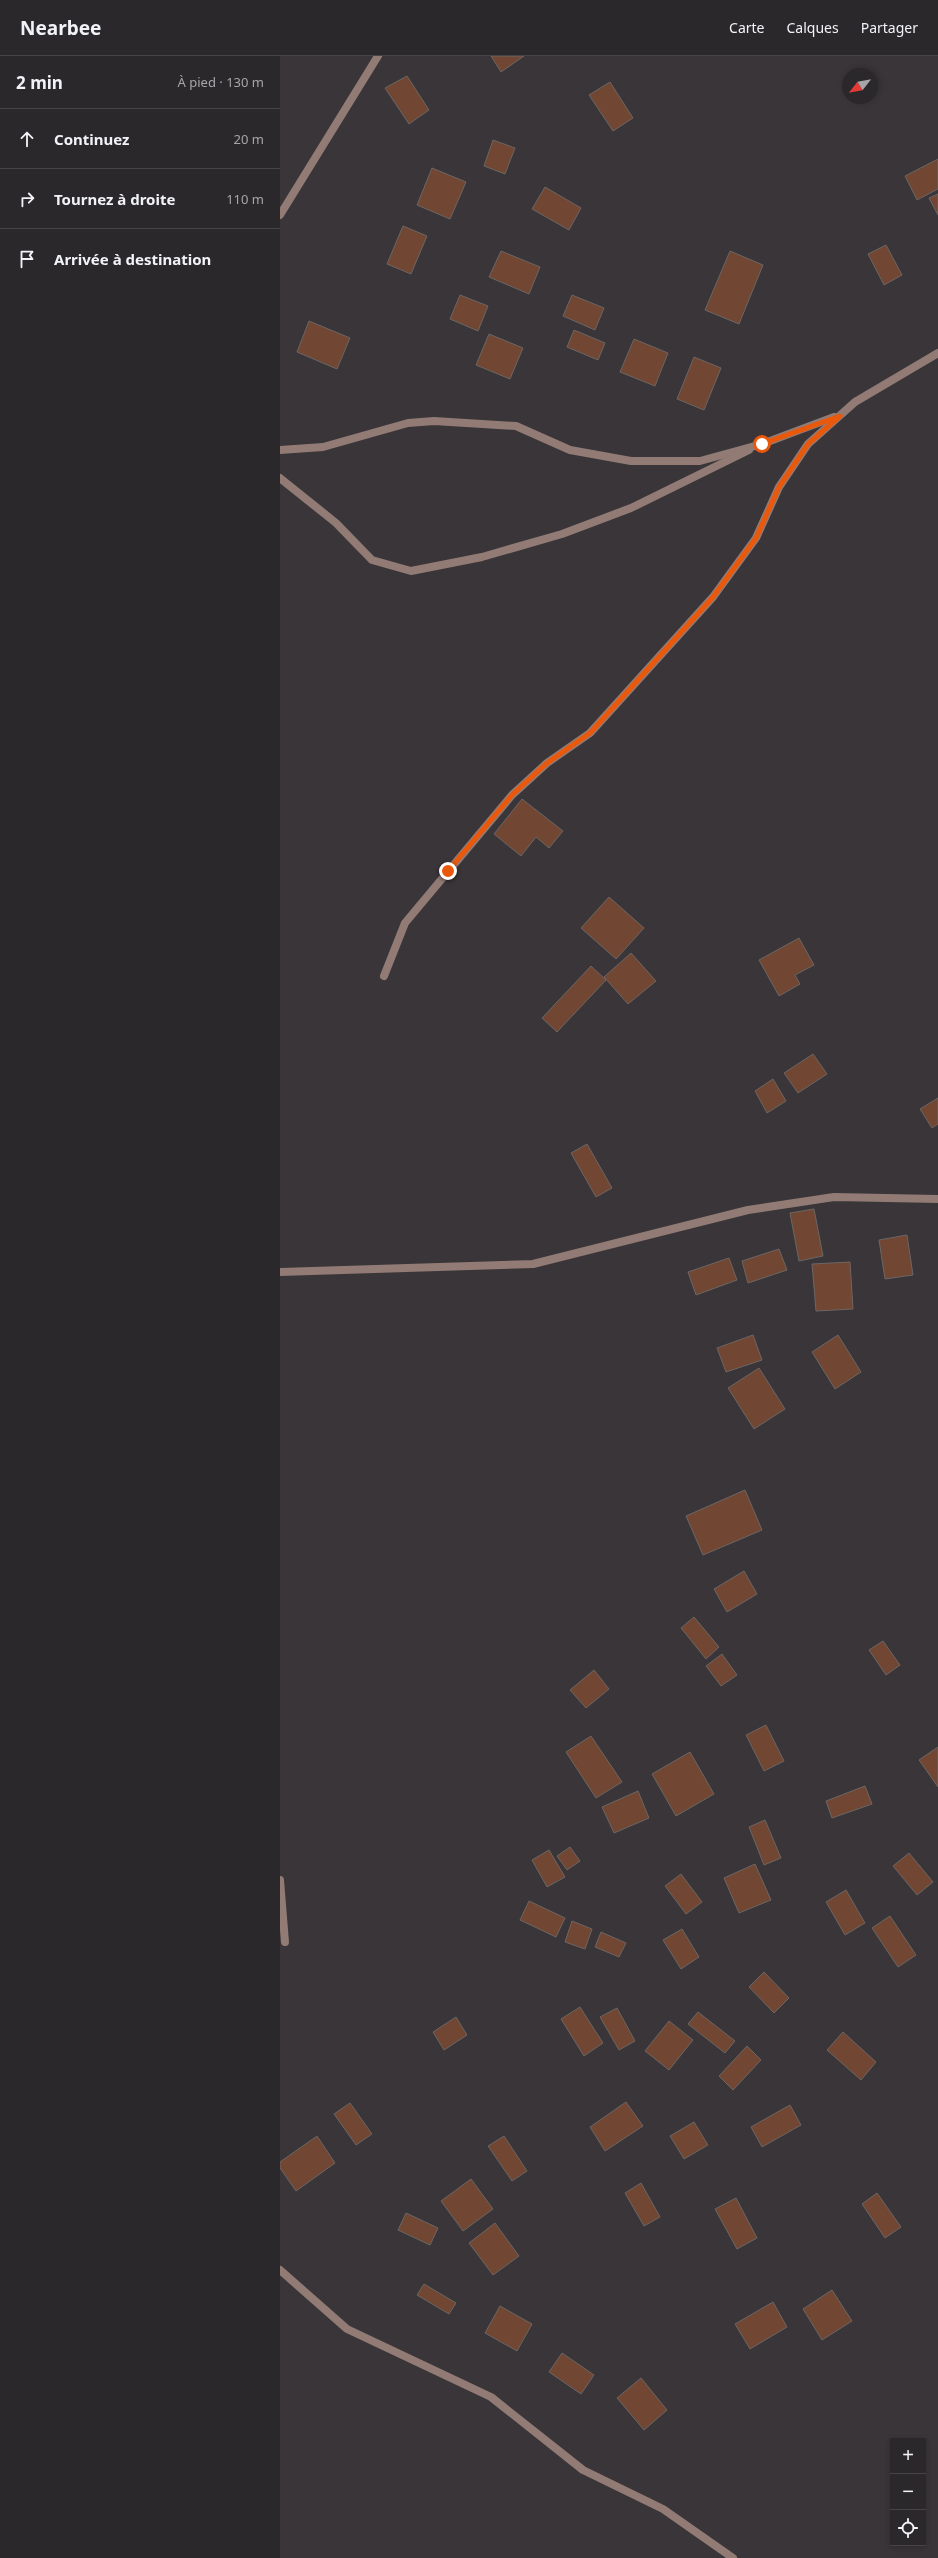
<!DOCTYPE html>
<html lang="fr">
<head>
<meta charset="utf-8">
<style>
	body { margin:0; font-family:"Noto Sans",sans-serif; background:#333033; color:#f1f3f6 }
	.controls { position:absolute; right:12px; bottom:12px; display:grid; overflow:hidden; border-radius:0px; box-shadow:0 2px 6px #0003 }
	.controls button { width:36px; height:36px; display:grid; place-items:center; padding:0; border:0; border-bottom:1px solid #474447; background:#2b282b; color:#f1f3f6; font:20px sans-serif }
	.compass { position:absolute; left:562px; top:12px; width:36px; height:36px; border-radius:50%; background:#2b282b; box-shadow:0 2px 6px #0003; rotate:239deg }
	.stop { position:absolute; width:12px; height:12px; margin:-9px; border:3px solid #ea580c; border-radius:50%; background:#fff }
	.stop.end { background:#ea580c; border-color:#fff; box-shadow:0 1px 4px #0008 }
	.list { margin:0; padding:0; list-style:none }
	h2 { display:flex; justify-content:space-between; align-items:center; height:52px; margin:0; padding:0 16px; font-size:17px }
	h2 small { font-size:13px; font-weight:400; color:#a6a6a9 }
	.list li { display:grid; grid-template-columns:26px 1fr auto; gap:12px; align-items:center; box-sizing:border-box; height:60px; padding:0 16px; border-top:1px solid #474447 }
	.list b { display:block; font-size:15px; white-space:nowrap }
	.list em { font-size:13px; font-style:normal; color:#a6a6a9 }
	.icon { flex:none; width:22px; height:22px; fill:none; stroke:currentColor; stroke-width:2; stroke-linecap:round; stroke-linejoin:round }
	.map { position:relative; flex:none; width:658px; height:2502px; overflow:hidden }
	header { display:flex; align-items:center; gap:24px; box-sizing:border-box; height:56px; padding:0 20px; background:#2b282b; border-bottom:1px solid #474447 }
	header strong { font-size:19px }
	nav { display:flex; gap:22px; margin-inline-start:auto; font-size:14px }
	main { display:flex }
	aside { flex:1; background:#2b282b }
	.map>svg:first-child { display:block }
</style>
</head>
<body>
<header>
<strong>Nearbee</strong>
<nav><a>Carte</a><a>Calques</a><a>Partager</a></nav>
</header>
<main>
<aside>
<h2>2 min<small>À pied · 130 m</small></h2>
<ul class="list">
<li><svg class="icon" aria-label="ahead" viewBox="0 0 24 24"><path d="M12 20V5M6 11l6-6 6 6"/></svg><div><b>Continuez</b></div><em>20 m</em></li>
<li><svg class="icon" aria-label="right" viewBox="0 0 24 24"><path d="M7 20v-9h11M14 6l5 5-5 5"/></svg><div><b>Tournez à droite</b></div><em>110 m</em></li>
<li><svg class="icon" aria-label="arrive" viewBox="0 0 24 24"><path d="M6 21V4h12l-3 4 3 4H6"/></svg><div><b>Arrivée à destination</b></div></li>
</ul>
</aside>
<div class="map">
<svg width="658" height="2502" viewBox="0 0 658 2502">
	<rect width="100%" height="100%" fill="#393539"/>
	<g fill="#714734" stroke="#6c6664">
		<path d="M211,0h33l-23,16z"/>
		<path d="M127,20l22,34 -20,14 -24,-36z"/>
		<path d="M330,26l23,36 -20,13 -24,-36z"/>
		<path d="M213,84l22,8 -10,26 -21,-8z"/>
		<path d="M658,103v30l-21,11 -12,-24z"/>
		<path d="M152,112l34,14 -16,37 -33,-14z"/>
		<path d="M265,131l36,21 -12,22 -37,-21z"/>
		<path d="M658,138v21l-9,-17z"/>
		<path d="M123,170l24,10 -16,38 -24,-10z"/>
		<path d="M606,189l16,30 -18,10 -16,-31z"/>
		<path d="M221,195l39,16 -11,27 -40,-17z"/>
		<path d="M450,195l33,14 -24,59 -34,-14z"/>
		<path d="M180,239l28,11 -10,25 -28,-12z"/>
		<path d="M292,239l32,13 -9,22 -32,-14z"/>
		<path d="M29,265l41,17 -13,31 -40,-17z"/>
		<path d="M294,274l31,13 -7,17 -31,-13z"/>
		<path d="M209,278l34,14 -13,31 -34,-14z"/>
		<path d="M354,283l34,14 -13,33 -35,-14z"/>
		<path d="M414,301l27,11 -17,42 -27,-11z"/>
		<path d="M242,743l41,32 -14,17 -13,-11 -15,19 -27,-22z"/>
		<path d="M329,841l35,31 -28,31 -35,-31z"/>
		<path d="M519,882l15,27 -19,10 5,9 -21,12 -20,-36z"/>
		<path d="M351,897l25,28 -28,23 -24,-27z"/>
		<path d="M311,910l15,14 -49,52 -15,-14z"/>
		<path d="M533,998l14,20 -29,19 -14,-20z"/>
		<path d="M493,1023l13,22 -19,12 -12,-22z"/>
		<path d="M658,1042v26l-6,4 -12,-19z"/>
		<path d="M307,1088l25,44 -16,9 -25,-44z"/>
		<path d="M534,1153l9,47 -24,5 -9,-48z"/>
		<path d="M627,1179l6,40 -28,4 -6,-39z"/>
		<path d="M499,1193l8,21 -39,13 -6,-22z"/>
		<path d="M449,1202l8,22 -41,15 -8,-23z"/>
		<path d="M570,1206l3,47 -37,2 -4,-47z"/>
		<path d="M473,1279l9,25 -36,12 -9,-24z"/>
		<path d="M558,1279l23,37 -26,17 -23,-37z"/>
		<path d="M479,1312l26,41 -31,20 -26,-41z"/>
		<path d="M465,1434l17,40 -59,25 -17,-39z"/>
		<path d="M464,1515l13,23 -30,18 -13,-23z"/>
		<path d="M414,1561l25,30 -13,12 -25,-31z"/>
		<path d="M603,1585l17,24 -14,10 -17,-25z"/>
		<path d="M442,1598l15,21 -16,11 -15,-20z"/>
		<path d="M314,1614l15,19 -23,19 -16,-18z"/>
		<path d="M486,1669l18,36 -20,10 -18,-36z"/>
		<path d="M311,1680l31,46 -26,16 -30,-46z"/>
		<path d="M658,1691v40l-19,-27z"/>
		<path d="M410,1696l24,42 -38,22 -24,-42z"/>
		<path d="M585,1730l7,18 -40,14 -6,-17z"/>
		<path d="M358,1735l11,27 -35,15 -12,-26z"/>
		<path d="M485,1764l16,38 -17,7 -15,-38z"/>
		<path d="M290,1791l10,14 -13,9 -10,-14z"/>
		<path d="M269,1794l16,27 -18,10 -15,-27z"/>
		<path d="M629,1797l24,29 -16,13 -24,-29z"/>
		<path d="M475,1808l16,36 -32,13 -15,-35z"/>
		<path d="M401,1818l21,28 -16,12 -21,-28z"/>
		<path d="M566,1834l19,33 -20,12 -19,-33z"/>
		<path d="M249,1845l36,17 -9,19 -36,-17z"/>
		<path d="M610,1860l26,39 -18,12 -26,-39z"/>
		<path d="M292,1865l20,8 -7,20 -20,-7z"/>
		<path d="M402,1873l17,28 -18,12 -18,-29z"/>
		<path d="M321,1876l25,11 -7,14 -24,-10z"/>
		<path d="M484,1916l25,26 -15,15 -25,-26z"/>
		<path d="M300,1951l23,36 -19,13 -23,-37z"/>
		<path d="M337,1952l18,33 -16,9 -19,-33z"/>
		<path d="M418,1956l37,29 -10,12 -37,-29z"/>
		<path d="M176,1961l11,18 -23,15 -11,-18z"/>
		<path d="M389,1965l24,19 -24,30 -24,-19z"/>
		<path d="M563,1976l33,30 -15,18 -34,-30z"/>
		<path d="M467,1990l14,14 -28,30 -14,-14z"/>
		<path d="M346,2046l17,24 -38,25 -15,-24z"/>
		<path d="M70,2047l22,31 -16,11 -22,-31z"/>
		<path d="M510,2049l11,20 -39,22 -11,-20z"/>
		<path d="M414,2066l14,23 -24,14 -14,-23z"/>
		<path d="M37,2080l18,27 -39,28 -16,-23v-6z"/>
		<path d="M224,2080l23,35 -15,10 -24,-35z"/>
		<path d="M191,2123l22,30 -30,22 -22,-30z"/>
		<path d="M361,2127l19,34 -16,9 -19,-33z"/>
		<path d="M597,2137l24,34 -16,11 -23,-34z"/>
		<path d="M456,2142l21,40 -20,11 -22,-40z"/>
		<path d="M126,2157l32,15 -8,17 -32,-15z"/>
		<path d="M215,2167l24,33 -26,19 -24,-32z"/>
		<path d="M144,2228l32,19 -7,11 -32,-19z"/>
		<path d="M552,2234l20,31 -30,19 -19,-31z"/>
		<path d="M493,2246l14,25 -37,22 -15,-25z"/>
		<path d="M220,2250l32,18 -15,27 -32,-18z"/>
		<path d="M282,2297l32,22 -13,19 -32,-22z"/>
		<path d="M361,2322l26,32 -23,20 -27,-32z"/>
	</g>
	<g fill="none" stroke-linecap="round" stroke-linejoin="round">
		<g stroke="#917b74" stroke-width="8">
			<path d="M0,159l98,-159"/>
			<path d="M0,394l43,-3 85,-24 26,-2 82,5 54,24 61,11h69l62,-17 72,-27"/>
			<path d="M0,422l56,45 36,37 39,11 71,-14 80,-23 69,-26 118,-58"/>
			<path d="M104,920l21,-53 107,-128 35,-32 43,-30 123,-136 43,-59 23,-51 29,-43 47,-42 83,-49"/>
			<path d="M0,1216l253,-8 215,-54 86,-13 104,2"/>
			<path d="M0,1824l5,62"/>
			<path d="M0,2214l67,59 144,68 92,73 80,39 70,49"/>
		</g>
	</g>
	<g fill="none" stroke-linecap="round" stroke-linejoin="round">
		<path stroke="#ea580c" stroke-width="5" d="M168,815l64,-76 35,-32 43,-30 123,-136 43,-59 23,-51 29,-43 32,-28 -78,28"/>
	</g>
</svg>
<div class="controls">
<button>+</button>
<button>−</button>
<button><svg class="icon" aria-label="locate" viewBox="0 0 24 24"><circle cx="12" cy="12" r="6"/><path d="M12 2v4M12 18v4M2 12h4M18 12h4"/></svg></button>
</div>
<svg class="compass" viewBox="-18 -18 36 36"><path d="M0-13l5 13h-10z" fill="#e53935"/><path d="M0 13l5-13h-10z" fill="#a6a6a9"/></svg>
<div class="stop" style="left:482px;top:388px"></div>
<div class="stop end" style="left:168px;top:815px"></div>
</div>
</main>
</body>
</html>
